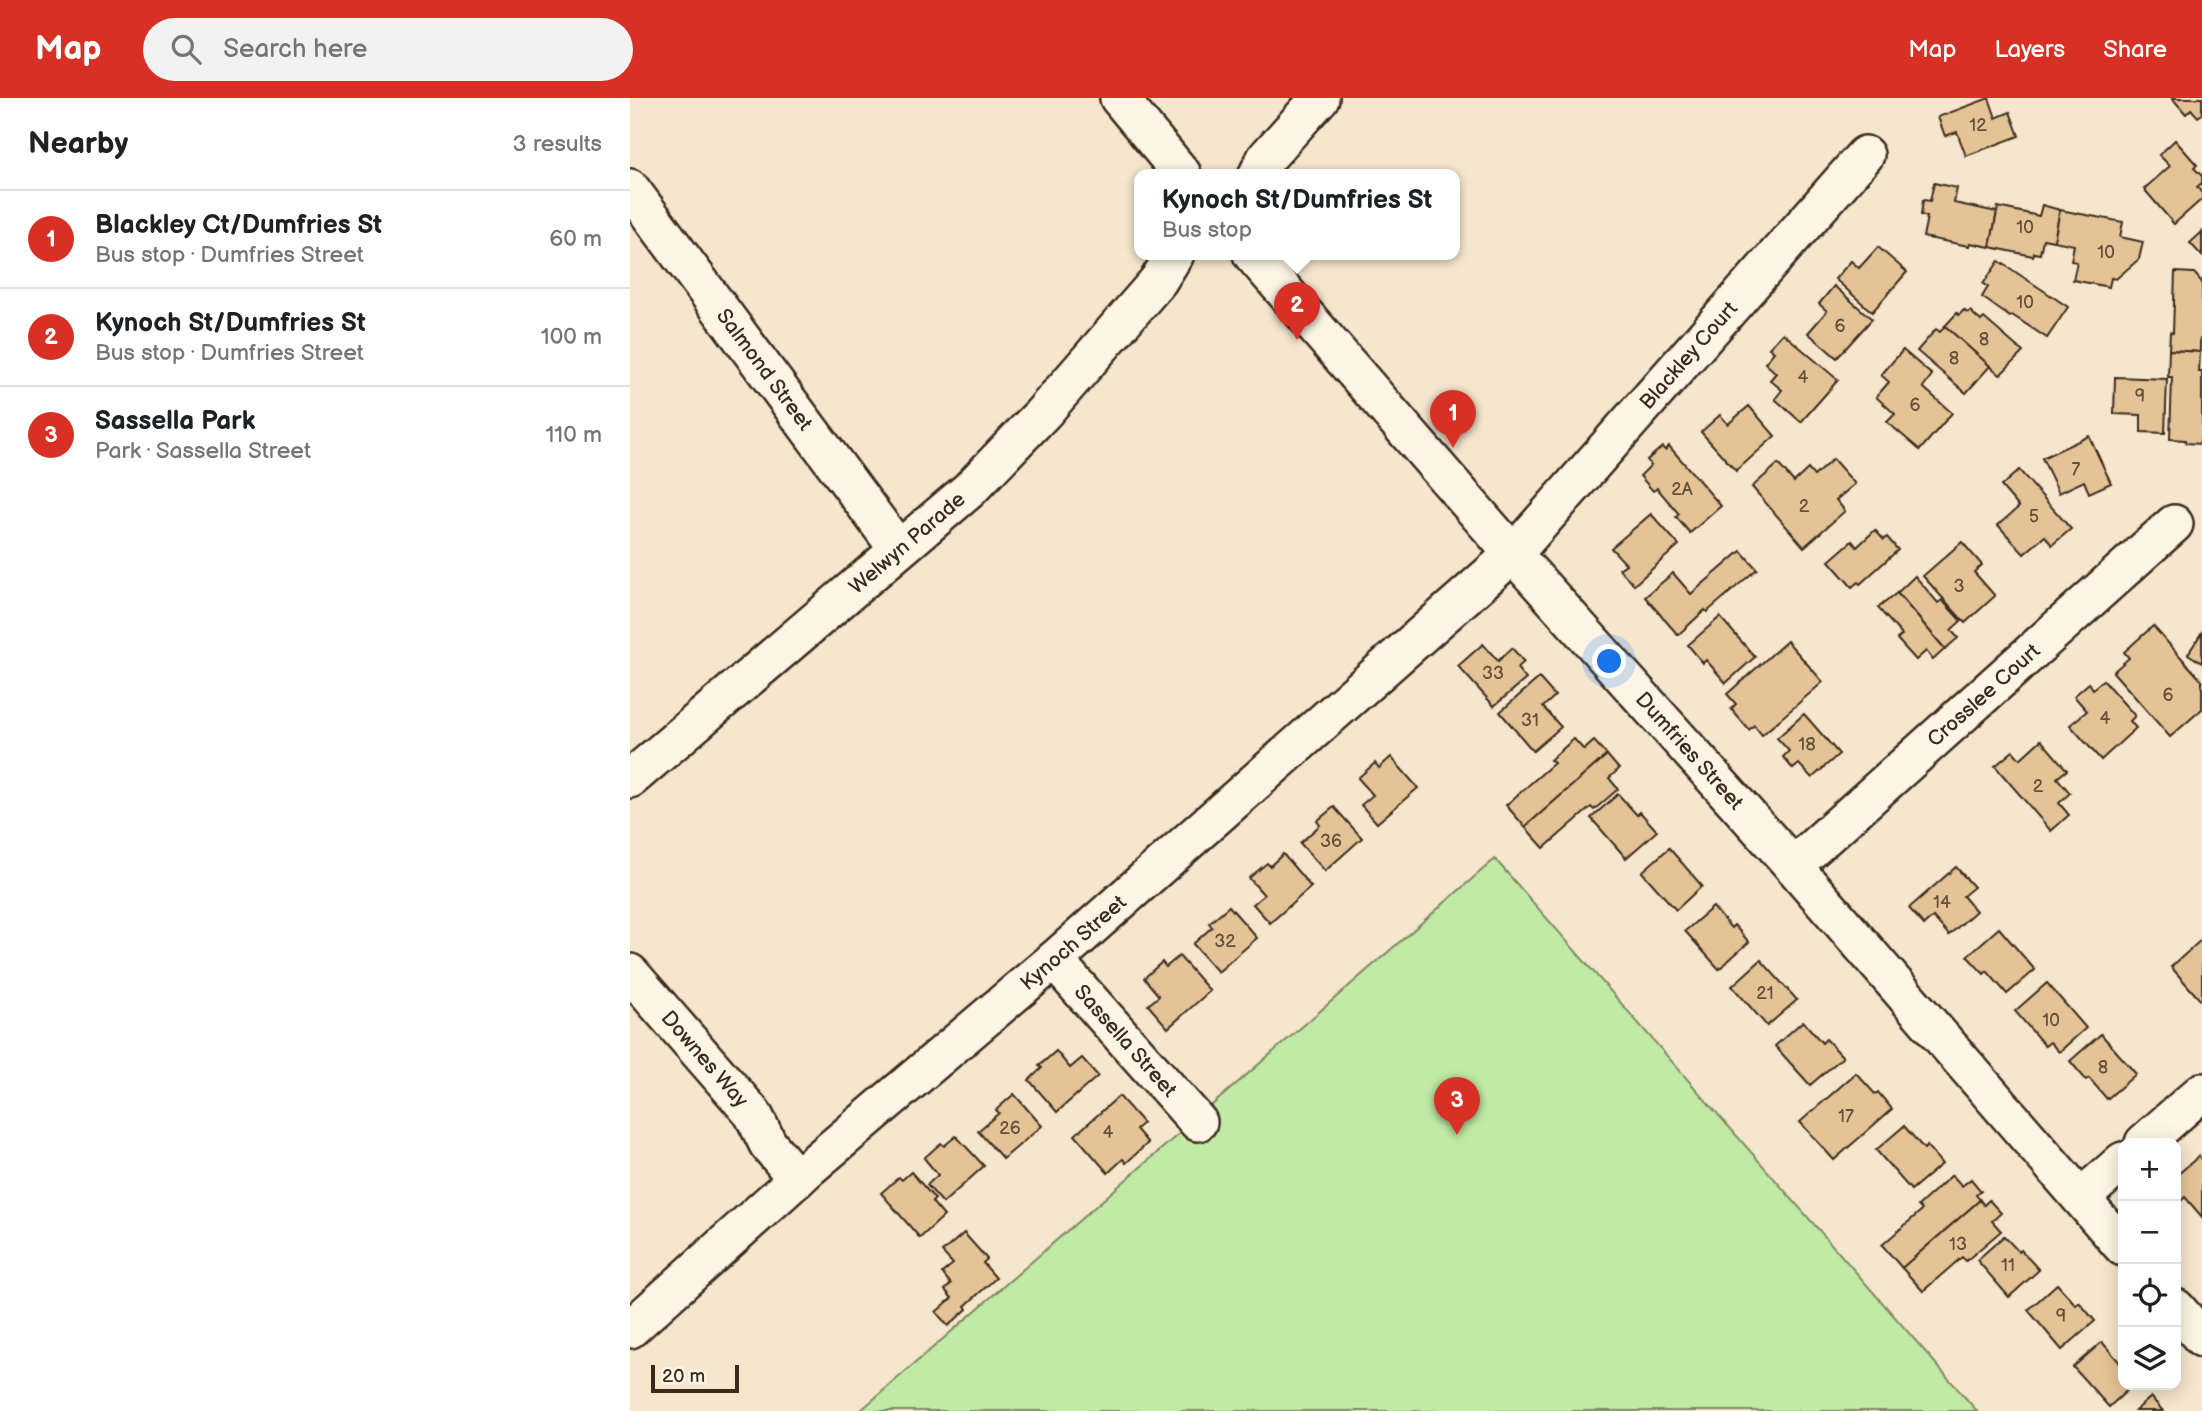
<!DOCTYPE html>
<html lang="en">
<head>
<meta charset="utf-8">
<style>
	body { margin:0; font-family:"Balsamiq Sans",sans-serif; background:#f2f2f2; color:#202124 }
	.controls { position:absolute; right:21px; bottom:21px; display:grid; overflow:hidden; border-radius:14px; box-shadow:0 4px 18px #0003 }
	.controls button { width:63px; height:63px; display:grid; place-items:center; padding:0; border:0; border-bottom:2px solid #e0e0e0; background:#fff; color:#202124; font:35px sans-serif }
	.scale { position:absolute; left:21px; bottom:18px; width:88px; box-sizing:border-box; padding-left:7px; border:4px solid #3b2a1e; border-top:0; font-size:19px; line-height:24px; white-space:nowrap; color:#3b2a1e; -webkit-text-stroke:5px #fcf5e5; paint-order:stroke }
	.you { position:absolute; left:980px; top:564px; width:24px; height:24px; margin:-18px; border:5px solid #fff; border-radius:50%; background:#1a73e8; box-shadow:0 0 0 10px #1a73e833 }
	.badge { display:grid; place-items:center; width:46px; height:46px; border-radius:50%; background:#d93025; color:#fff; font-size:23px; font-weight:700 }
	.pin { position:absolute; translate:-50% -58px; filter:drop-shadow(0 2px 4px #0008) }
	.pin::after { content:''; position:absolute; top:37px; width:24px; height:21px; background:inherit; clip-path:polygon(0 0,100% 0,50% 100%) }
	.popup { position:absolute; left:504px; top:71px; width:326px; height:91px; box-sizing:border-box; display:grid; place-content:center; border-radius:14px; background:#fff; filter:drop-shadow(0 2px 5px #0005); font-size:23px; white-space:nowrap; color:#757577 }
	.popup b { font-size:26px; color:#202124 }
	.popup::after { content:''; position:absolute; left:50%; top:100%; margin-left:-14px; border:14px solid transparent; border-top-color:#fff }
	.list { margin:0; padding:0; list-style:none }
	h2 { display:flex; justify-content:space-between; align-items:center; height:91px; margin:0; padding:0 28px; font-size:30px }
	h2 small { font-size:23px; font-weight:400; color:#757577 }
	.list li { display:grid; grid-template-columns:46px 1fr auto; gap:21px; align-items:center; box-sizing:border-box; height:98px; padding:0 28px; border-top:2px solid #e0e0e0 }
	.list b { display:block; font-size:26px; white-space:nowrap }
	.list p { margin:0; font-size:23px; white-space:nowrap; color:#757577 }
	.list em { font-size:23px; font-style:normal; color:#757577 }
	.icon { flex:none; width:38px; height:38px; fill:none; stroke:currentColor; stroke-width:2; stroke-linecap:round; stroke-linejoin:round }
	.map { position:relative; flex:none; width:1572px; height:1313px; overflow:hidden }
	header { display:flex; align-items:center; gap:42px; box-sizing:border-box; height:98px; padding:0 35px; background:#d93025; color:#fff }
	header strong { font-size:33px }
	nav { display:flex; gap:38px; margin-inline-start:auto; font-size:24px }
	.search { width:490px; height:63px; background:#f2f2f2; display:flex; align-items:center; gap:18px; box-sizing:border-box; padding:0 24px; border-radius:38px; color:#757577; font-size:26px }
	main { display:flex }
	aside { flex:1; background:#fff }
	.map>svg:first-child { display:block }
</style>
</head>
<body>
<header>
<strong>Map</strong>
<div class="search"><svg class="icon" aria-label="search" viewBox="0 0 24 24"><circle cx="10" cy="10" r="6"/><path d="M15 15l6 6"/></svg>Search here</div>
<nav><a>Map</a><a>Layers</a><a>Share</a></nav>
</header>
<main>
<aside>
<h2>Nearby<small>3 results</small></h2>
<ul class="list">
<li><span class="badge">1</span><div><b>Blackley Ct/Dumfries St</b><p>Bus stop · Dumfries Street</p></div><em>60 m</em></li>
<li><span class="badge">2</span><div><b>Kynoch St/Dumfries St</b><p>Bus stop · Dumfries Street</p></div><em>100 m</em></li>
<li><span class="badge">3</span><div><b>Sassella Park</b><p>Park · Sassella Street</p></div><em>110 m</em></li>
</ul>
</aside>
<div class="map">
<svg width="1572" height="1313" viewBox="0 0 1572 1313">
	<rect width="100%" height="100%" fill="#f5e6cd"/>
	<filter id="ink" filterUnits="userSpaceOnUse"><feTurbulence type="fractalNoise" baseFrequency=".0143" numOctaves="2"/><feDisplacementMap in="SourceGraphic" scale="14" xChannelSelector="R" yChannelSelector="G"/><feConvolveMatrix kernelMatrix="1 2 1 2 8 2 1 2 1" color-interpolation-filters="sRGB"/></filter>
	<g filter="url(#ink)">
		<path fill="#c0eaa6" stroke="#7e8a62" stroke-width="2" d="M865,761l482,552h-1117z"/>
		<g fill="#e4c496" stroke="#3b2a1e" stroke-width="2">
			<path d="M1359,0l7,20 14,-6 9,24 -53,20 -9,-24 -12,4 -7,-19z"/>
			<path d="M1542,0h30v16l-4,3 -7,-8 -5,5z"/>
			<path d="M1545,42l22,25 -3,3 8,8v7l-5,4 5,6v6l-28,25 -30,-35 26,-23 -11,-11z"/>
			<path d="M1304,85l23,5 -3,15 43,9 -7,35 -20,-4 -1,3 -46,-9 4,-20 -6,-2 2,-15 7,1z"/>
			<path d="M1412,107l18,5 -6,31 -11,-2 -3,15 -6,-1 -1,3 -43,-9 8,-40 41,9z"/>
			<path d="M1430,112l63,12 -3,15 23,5 -4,17 -23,20 -5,-1 -2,9 -36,-7 4,-18 -6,-1 3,-16 -20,-4z"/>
			<path d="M1572,134v24l-12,-13z"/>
			<path d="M1248,149l29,25 -35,40 -37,-33 16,-18 8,7z"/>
			<path d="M1369,163l69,46 -21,31 -35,-23 -2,2 -28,-20 6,-10 -5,-3z"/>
			<path d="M1545,174l19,1 8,9v57h-2v13l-31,-2 1,-18 3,1z"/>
			<path d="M1204,188l38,33 -35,39 -29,-25 19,-22 -8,-7z"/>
			<path d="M1334,212l3,3 3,-2 11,10 3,-3 39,34 -23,23 -55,-49 12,-13 2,2z"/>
			<path d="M1315,228l45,40 -24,27 -49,-42 19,-22 4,3z"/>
			<path d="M1153,235l55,47 -37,42 -26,-23 7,-9 -12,-10 6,-7 -11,-10 9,-11 -5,-4z"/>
			<path d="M1273,252l29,25 -9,12 29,26 -32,37 -33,-28 8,-8 -19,-17 13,-15 -8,-7z"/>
			<path d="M1539,252l31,2 -1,20h3v68h-2v4l-14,-1 -1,-3 -15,-1 2,-62h-4z"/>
			<path d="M1485,279l52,2 -2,54 -24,-1v-17l-27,-1z"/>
			<path d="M1119,308l26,30 -39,35 -35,-39 19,-17 8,9z"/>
			<path d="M1459,338l22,47 -22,10 -5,-12 -25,12 -17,-35z"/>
			<path d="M1039,348l52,60 -31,27 -14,-16 3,-3 -22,-26 -4,3 -13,-15 11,-11 -4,-5 15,-13 3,3z"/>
			<path d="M1203,361l22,25 -19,16 9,11 -41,36 -52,-60 26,-23 16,18 14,-13 6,7z"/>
			<path d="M1389,372l52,59 -19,16 -7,-9 -21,18 -26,-29 21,-18 -18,-21z"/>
			<path d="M1021,416l28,31 -45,40 -15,-16 7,-5 -15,-16z"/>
			<path d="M1245,432l9,10 3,-3 11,13 -38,34 -2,-2 -6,5 -23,-26 23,-20 5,6z"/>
			<path d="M1332,444l20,23 -8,7 21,24 -30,27 -42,-47z"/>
			<path d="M1111,453l16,18 -50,43 -2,-2 -27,25 -33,-38 28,-24 18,21z"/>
			<path d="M1285,478l23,27 4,-3 19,21 -10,9 7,8 -13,11 -48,-56z"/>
			<path d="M1267,495l48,56 -12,11 -7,-9 -10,9 -19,-21 5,-4 -24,-27z"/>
			<path d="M1090,519l35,40 -29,26 -20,-23 -3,3 -15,-18z"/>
			<path d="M1523,528l49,55v28l-32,28 -57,-65 16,-14 -5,-6z"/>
			<path d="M1572,534v31l-14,-9z"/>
			<path d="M1157,543l36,41 -61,53 -8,-10 -5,5 -18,-21 5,-5 -9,-10z"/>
			<path d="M853,546l15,17 14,-13 12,14 -7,6 9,11 -32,27 -36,-40z"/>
			<path d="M909,580l16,18 -12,11 18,20 -28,24 -33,-39z"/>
			<path d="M1473,582l32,36 -5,5 6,7 -35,32 -31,-35 17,-14 -13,-15 15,-13 4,6z"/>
			<path d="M1174,616l35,40 -27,24 -13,-14 -6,5 -10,-12 6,-6 -12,-13z"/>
			<path d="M944,641l10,11 10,-9 13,14 -82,72 -19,-22 48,-42 -4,-3z"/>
			<path d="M1411,642l26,30 -10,8 13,15 -11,10 10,12 -18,16 -56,-65 18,-15 7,8z"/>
			<path d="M977,657l12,14 -10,9 9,11 -24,21 -3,-3 -47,41 -19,-21z"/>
			<path d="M761,659l27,31 -41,35 -16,-18 12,-10 -15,-17 17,-15 4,5z"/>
			<path d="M988,696l19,21 3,-3 17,19 -31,27 -35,-40z"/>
			<path d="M704,709l28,31 -37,33 -25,-28 20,-18 -3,-4z"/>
			<path d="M1039,750l33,38 -26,24 -34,-38z"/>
			<path d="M653,756l28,33 -41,36 -17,-19 11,-9 -15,-17 18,-15 3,3z"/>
			<path d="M1326,769l18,20 -11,9 13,15 -27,24 -16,-18 -9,8 -15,-17z"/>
			<path d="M599,808l28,32 -39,34 -25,-28 19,-17 -3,-4z"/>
			<path d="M1083,809l18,21 3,-3 15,17 -30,27 -34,-38z"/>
			<path d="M1369,830l36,42 -28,24 -20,-23 -3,3 -17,-18z"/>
			<path d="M1572,841v63l-31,-35z"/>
			<path d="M549,858l31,35 -42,37 -20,-23 11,-9 -15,-18 18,-16 4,5z"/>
			<path d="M1131,862l36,40 -30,26 -35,-40z"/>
			<path d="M1417,885l39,45 -27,24 -9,-10 -5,4 -30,-35z"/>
			<path d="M1173,923l19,22 4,-4 17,18 -33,28 -35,-39z"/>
			<path d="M1471,936l35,40 -29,25 -18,-21 -3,2 -16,-19z"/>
			<path d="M426,953l14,17 12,-10 16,18 -41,36 -28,-32 13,-12 -3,-2z"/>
			<path d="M1226,975l19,21 3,-2 14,17 -58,51 -34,-38z"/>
			<path d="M384,996l28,32 -39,33 -25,-28 21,-18 -3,-3z"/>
			<path d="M489,998l24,27 -7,6 12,14 -22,20 -3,-4 -15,14 -33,-38z"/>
			<path d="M1274,1028l20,23 3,-3 15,18 -31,26 -35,-40z"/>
			<path d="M326,1038l28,30 -41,37 -16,-18 11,-10 -14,-17 17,-15 3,3z"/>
			<path d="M1569,1058l3,4v57l-17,-20 -4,4 -5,-5v-20z"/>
			<path d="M281,1074l24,27 -3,3 12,14 -24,22 -39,-45 18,-16 3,3z"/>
			<path d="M1322,1077l10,11 9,-7 10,12 -5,4 4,5 -78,68 -20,-23 40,-35 -4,-4z"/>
			<path d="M1350,1102l4,5 5,-5 12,13 -9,8 9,10 -35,30 -4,-4 -39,34 -21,-23z"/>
			<path d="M334,1135l23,26 -4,4 13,15 -31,28 2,3 -19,17 -12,-14 16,-14 -7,-8 6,-6 -9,-11 11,-9 -11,-12z"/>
			<path d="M1374,1138l15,16 2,-2 18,20 -30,27 -32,-37z"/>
			<path d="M1427,1186l19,21 3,-3 16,19 -33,29 -34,-40z"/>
			<path d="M1472,1244l18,21 3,-2v24h10l-24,22 -36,-40z"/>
			<path d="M1521,1299l12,14h-28z"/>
		</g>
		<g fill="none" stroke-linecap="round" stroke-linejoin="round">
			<g stroke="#3b2a1e" stroke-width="42">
				<g id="minor">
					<path d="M489,0l63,76"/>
					<path d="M628,76l8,-16 54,-60"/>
					<path id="s1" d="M0,90l268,361"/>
					<path id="s2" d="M622,156l261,300 280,312 330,381"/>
					<path id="s3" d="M0,681l339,-289 74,-77 115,-132 17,-27"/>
					<path id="s4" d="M1163,768l381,-342"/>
					<path id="s5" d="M424,862l144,162"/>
					<path id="s6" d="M0,875l123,141 15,30 29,35"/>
					<path d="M1514,1045l58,-51"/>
					<path d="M1451,1100l42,-37"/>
					<path d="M1546,1210l26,30"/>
					<path id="s7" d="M0,1231l180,-162 244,-207 459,-406 352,-399"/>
				</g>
			</g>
			<use href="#minor" stroke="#fcf5e5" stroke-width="37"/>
		</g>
	</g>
	<g text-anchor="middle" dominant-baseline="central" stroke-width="7" stroke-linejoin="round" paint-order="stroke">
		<g font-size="18" fill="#65503c">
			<text x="1348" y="27">12</text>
			<text x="1395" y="129">10</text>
			<text x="1476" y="154">10</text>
			<text x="1395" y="204">10</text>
			<text x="1210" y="228">6</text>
			<text x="1354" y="241">8</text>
			<text x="1324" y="260">8</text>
			<text x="1173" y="279">4</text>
			<text x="1510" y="298">9</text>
			<text x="1285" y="307">6</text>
			<text x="1446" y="371">7</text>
			<text x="1052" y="391">2A</text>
			<text x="1174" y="408">2</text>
			<text x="1404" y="418">5</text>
			<text x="1329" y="488">3</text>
			<text x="863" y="575">33</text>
			<text x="1538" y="597">6</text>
			<text x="1475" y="620">4</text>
			<text x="900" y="622">31</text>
			<text x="1177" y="646">18</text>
			<text x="1408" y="688">2</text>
			<text x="701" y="743">36</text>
			<text x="1312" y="804">14</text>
			<text x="595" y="843">32</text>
			<text x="1135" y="895">21</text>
			<text x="1421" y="922">10</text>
			<text x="1473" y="969">8</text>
			<text x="1216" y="1018">17</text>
			<text x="380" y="1030">26</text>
			<text x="478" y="1034">4</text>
			<text x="1328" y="1146">13</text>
			<text x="1378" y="1167">11</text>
			<text x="1431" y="1218">9</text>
		</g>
		<g font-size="21" fill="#3b2a1e" stroke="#fcf5e5">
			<text stroke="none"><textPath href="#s7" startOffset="1440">Blackley Court</textPath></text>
			<text stroke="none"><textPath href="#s1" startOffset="226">Salmond Street</textPath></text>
			<text stroke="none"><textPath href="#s3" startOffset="364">Welwyn Parade</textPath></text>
			<text stroke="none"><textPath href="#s4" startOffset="256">Crosslee Court</textPath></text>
			<text stroke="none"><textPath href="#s2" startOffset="662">Dumfries Street</textPath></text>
			<text stroke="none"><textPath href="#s7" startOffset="588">Kynoch Street</textPath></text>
			<text stroke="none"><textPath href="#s5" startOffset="108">Sassella Street</textPath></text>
			<text stroke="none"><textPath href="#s6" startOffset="114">Downes Way</textPath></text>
		</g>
	</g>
</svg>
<div class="controls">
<button>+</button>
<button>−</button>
<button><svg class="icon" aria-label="locate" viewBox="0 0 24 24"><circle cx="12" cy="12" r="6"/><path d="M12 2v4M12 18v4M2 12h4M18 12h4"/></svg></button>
<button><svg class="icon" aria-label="layers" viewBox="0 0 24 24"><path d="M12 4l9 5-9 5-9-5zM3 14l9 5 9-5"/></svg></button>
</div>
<div class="scale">20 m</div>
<div class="you"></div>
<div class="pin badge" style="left:823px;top:350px">1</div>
<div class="pin badge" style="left:667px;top:242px">2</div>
<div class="popup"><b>Kynoch St/Dumfries St</b>Bus stop</div>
<div class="pin badge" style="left:827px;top:1037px">3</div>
</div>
</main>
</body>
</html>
